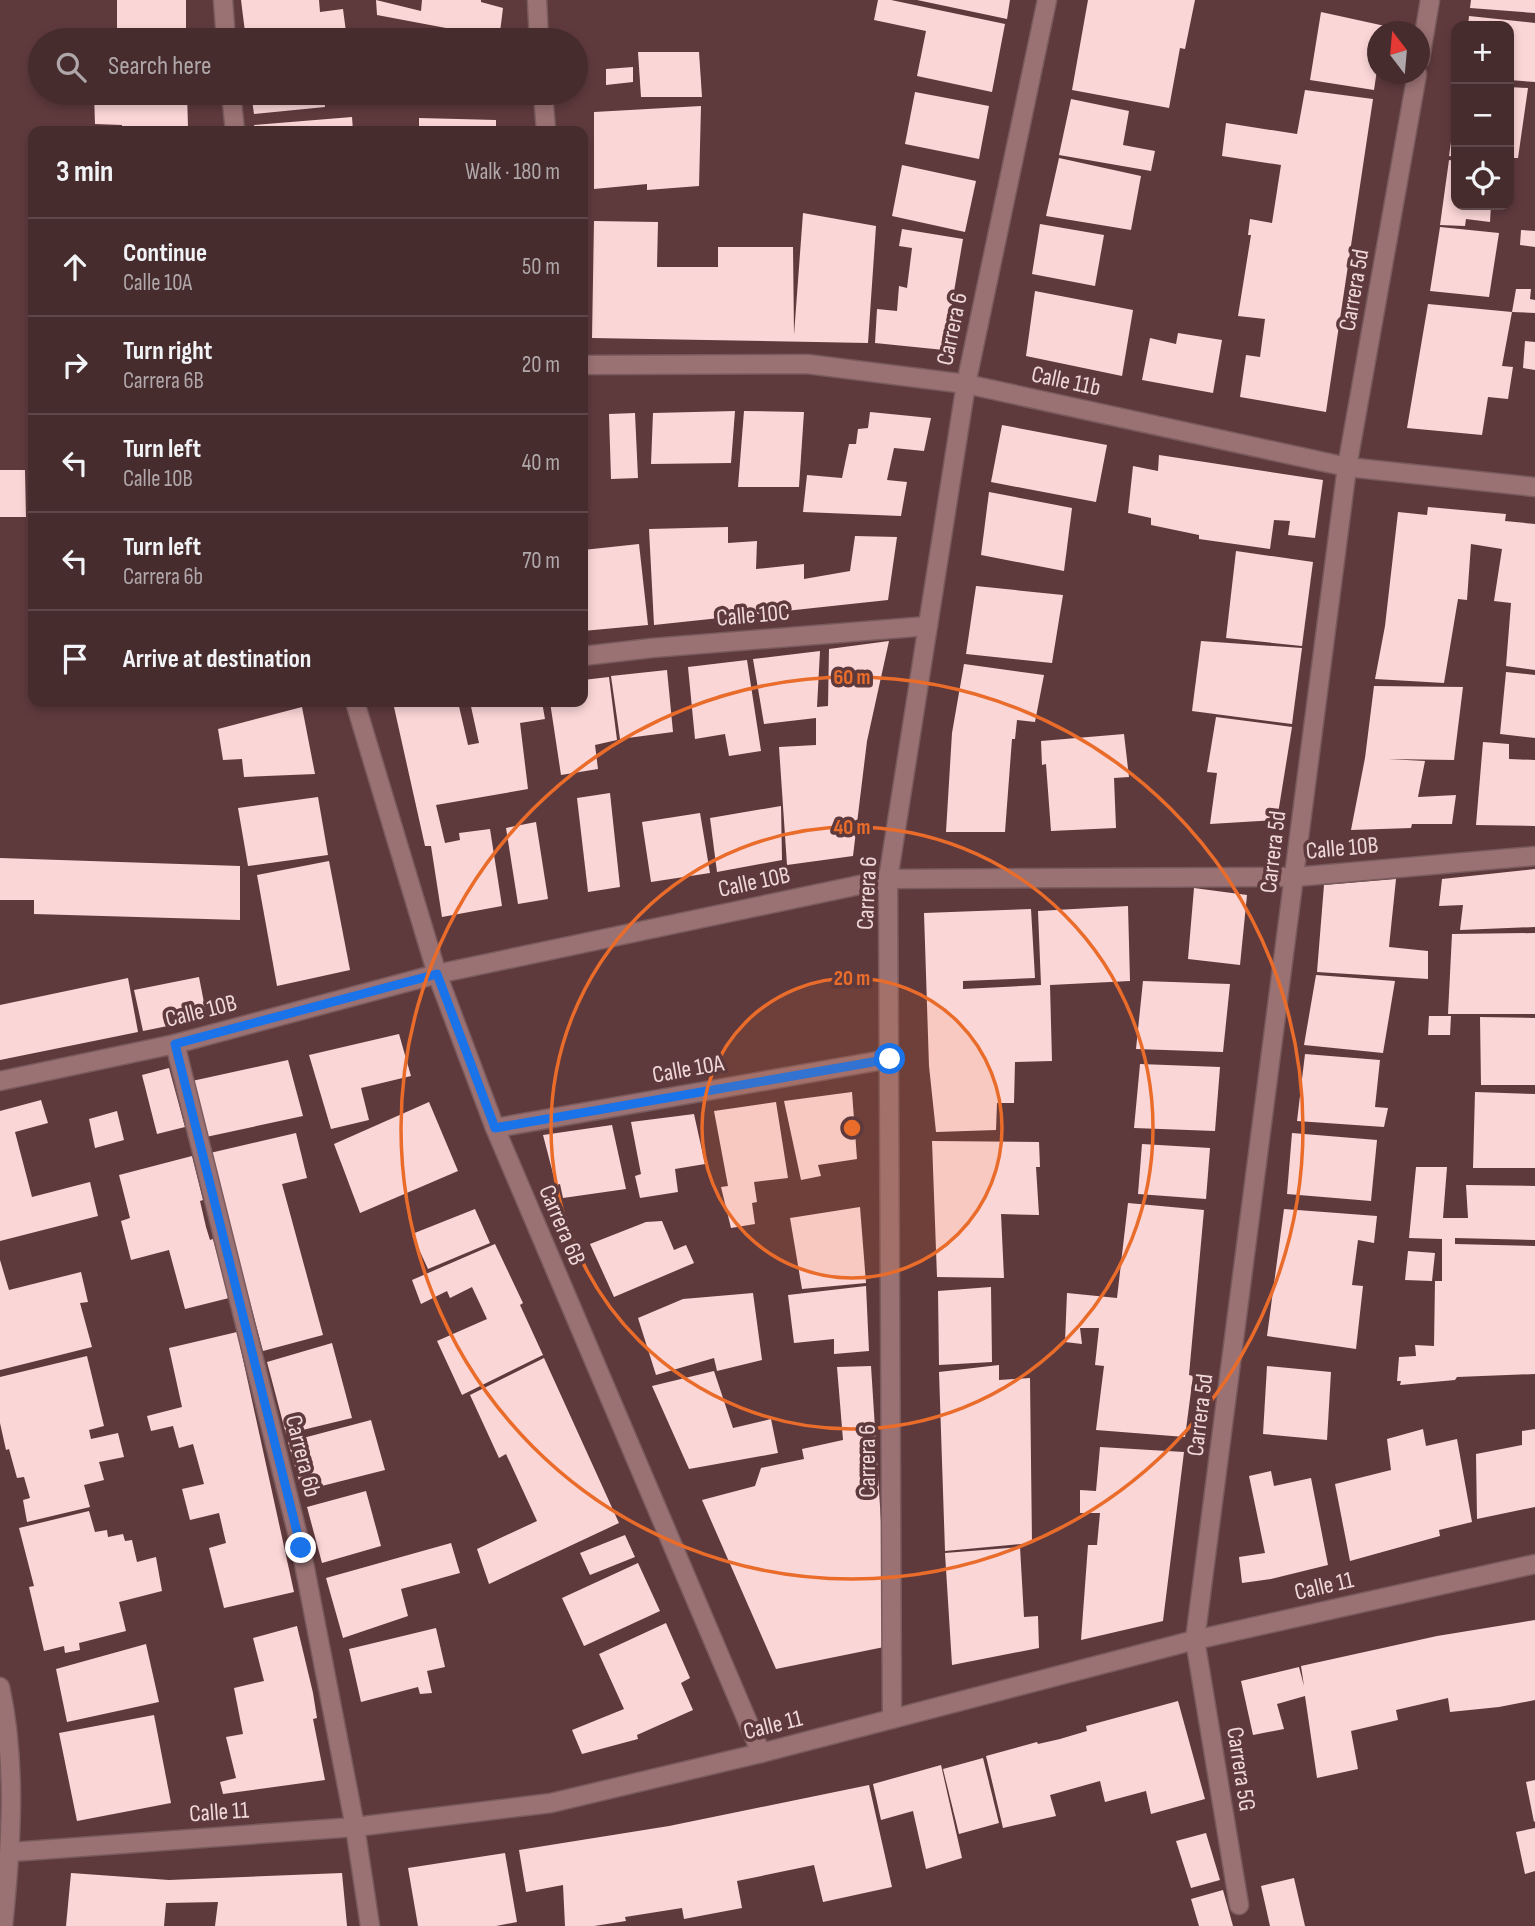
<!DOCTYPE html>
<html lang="en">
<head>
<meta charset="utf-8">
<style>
	body { margin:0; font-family:"Sofia Sans Condensed",sans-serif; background:#4e3436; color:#f1f3f6 }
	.controls { position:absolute; right:21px; top:21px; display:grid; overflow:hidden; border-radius:14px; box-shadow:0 4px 10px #0003 }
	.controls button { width:63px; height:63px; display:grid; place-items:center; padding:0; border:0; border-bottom:2px solid #5f484a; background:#472c2e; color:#f1f3f6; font:35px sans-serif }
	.compass { position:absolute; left:1367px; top:21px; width:63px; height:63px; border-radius:50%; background:#472c2e; box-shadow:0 4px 10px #0003; rotate:344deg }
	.stop { position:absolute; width:21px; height:21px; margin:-16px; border:5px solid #1a73e8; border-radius:50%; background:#fff }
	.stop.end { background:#1a73e8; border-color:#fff; box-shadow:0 2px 7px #0008 }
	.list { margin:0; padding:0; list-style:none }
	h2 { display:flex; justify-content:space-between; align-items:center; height:91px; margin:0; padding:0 28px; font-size:30px }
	h2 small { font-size:23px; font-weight:400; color:#b0a7aa }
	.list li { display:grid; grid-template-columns:46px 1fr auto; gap:21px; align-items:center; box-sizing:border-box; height:98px; padding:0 28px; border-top:2px solid #5f484a }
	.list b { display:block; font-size:26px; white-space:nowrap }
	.list p { margin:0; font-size:23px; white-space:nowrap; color:#b0a7aa }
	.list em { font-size:23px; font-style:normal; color:#b0a7aa }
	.icon { flex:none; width:38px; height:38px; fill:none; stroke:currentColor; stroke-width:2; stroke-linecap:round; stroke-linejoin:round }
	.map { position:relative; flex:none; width:1535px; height:1926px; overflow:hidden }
	.search { position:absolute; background:#472c2e; box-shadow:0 4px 10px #0003; left:28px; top:28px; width:560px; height:77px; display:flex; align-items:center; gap:18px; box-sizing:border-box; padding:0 24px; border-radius:38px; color:#b0a7aa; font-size:26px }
	.panel { position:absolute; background:#472c2e; box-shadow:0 4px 10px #0003; left:28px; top:126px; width:560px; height:581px; border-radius:14px }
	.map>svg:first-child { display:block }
</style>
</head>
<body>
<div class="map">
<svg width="1535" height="1926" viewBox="0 0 1535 1926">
	<rect width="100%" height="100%" fill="#5f3a3d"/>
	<g fill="#fbd6d7">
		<rect x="117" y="0" width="69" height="40"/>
		<path d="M241,0h78l1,12 23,-3 3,23 -100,8z"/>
		<path d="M376,0l45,11 1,-11h59v2l22,6 -4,32h-55l2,-12 -69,-13z"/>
		<path d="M878,0h13l114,24 -13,68 -75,-16 9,-45 -52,-11z"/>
		<path d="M917,0h93l-3,19z"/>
		<path d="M1088,0h107l-10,49 -5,-1 -11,60 -97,-18z"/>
		<path d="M1471,0h64v13l-65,-5z"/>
		<path d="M1321,12l64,14 -1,6h-7v38l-3,20 -64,-10z"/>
		<path d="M1469,16l66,7v59l-26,-2v-54h-41z"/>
		<path d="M638,52h61l3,45h-61z"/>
		<path d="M633,67v15l-27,3v-16z"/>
		<path d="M1509,87l19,1 -10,70h-9z"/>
		<path d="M1305,90l68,9 -47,313 -86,-15 6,-42 14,2 5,-38 -27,-3 13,-81h-3l2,-16 22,4 9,-58 -59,-9 4,-33 71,11z"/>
		<path d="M915,92l74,14 -10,53 -74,-15z"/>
		<path d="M94,93h93l1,34h15l1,4h-82v-6l-27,-1z"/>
		<path d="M251,93h72l2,14 -71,7z"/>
		<path d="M1071,99l58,12 -6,34 32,6 -4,20 -92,-16z"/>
		<path d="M701,106l-2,80 -52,4v-6l-53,5v-77z"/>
		<path d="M1455,115l1,42 -7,-1 5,-35z"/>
		<path d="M352,117l1,14h-98l-1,-6z"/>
		<path d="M419,118l77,2v11h-77z"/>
		<path d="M1059,158l82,18 -10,54 -85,-14z"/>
		<path d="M1449,160l7,1v44h35l-1,17 -24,-3 -1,7 -25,-1z"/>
		<path d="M902,165l74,16 -11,51 -73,-16z"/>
		<path d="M803,213l73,13 -8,117 -276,-5 2,-117 64,1 -1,45h61v-20h75l1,88z"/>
		<path d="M1040,224l64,11 -9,51 -63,-12z"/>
		<path d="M1440,227l59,6 -10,64 -59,-6z"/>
		<path d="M902,229l61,10 -19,111 -69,-7 2,-34 20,2 2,-25 8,2 5,-40 -13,-2z"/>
		<path d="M1521,230l14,1v16l-15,-2z"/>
		<path d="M1516,289h15l-1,10 5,1v13l-23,-1z"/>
		<path d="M1035,291l98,19 -11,66 -96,-20z"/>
		<path d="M1428,304l84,8 -10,54 11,1 -5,32 -20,-2 -6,38 -75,-7z"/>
		<path d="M1178,333l44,7 -9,53 -71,-13 8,-42 26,6z"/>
		<path d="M1525,341l10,1v28l-12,-2z"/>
		<path d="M735,411l-4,52 -80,1 2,-51z"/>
		<path d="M744,411l60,1 -5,75h-61z"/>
		<path d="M870,412l61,6 -7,33 -30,-3 -7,32 20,2 -6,34 -98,-4 4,-37 35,3 7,-34h7l2,-15 10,-1z"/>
		<path d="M635,413l3,65 -27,1 -2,-65z"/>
		<path d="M1002,425l105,20 -11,57 -105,-20z"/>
		<path d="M1159,455l164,25 -8,58 -27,-3 2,-14 -16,-1 -4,29 -71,-10v-4l-48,-10v-7l-23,-5 5,-47 25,5z"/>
		<path d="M0,470h25l1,47h-26z"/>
		<path d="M989,492l83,16 -8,63 -83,-16z"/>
		<path d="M1428,507l78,7 -1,7 30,3v146l-29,-4 5,-63 -17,-2 8,-52 -31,-5 -4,56 -9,-1 -14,84 -69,-4 10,-53 13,-114 29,3z"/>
		<path d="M728,527v16l29,-2 -1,28 48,-5v15l46,-8 5,-35 42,1 -9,63 -234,25 -5,-96z"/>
		<path d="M639,544l9,81 -65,6v-81z"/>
		<path d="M1236,551l77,11 -11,84 -76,-8z"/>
		<path d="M976,586l87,9 -11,68 -86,-9z"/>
		<path d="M889,641l-22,100 -14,115 -66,9 -8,-118 37,-2v-27l-52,6 -11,-65 67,-8 -3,56 11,-1 1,-57z"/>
		<path d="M1201,641l101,7 -10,76 -100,-13z"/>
		<path d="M747,660l14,91 -32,5 -4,-22 -30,5 -7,-72z"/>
		<path d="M964,664l80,11 -9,47 -18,-2 -2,19h-3l-7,93h-59l6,-99z"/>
		<path d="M667,670l6,62 -53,7 -9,-63z"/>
		<path d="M1506,672l29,3v63l-35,-4z"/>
		<path d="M609,677l8,63 -22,5 3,24 -37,6 -11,-73h33v-22z"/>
		<path d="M1374,686l89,1 -9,73 -66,-1 37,2 -7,36 38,-2 -4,29h-40l-1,4 -60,2 14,-72z"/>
		<path d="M429,702h29l10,43 11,-2 -9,-41h72l3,17 -25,4 8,66 -92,16 9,38 15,-3 -1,-7 31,-4 12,77 -60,11 -11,-71h-6l-31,-139z"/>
		<path d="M302,707l13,67 -71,3 -2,-18 -19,1 -5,-31z"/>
		<path d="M1216,717l76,10 -15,93 -67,4 7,-51 -10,-1z"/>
		<path d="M1124,734l5,43 -15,1 2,50 -65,3 -5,-67 -4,1 -1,-24z"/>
		<path d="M1483,742l26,2v15l26,1v66l-59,-1z"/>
		<path d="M610,793l10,94 -32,5 -11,-94z"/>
		<path d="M318,797l10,58 -80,11 -10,-58z"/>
		<path d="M781,806l1,54 -65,12 -7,-54z"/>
		<path d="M700,813l10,60 -59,9 -9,-60z"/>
		<path d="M536,822l12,77 -30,5 -12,-76z"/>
		<path d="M0,858l240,8v54l-206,-6v-14h-34z"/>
		<path d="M329,861l21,109 -73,16 -20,-111z"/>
		<path d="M1535,869v58l-75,3 3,-25 -24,1 3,-27z"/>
		<path d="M1396,879l-7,68 39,4v28l-111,-7 7,-87z"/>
		<path d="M1194,888l53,7 -7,70 -52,-6z"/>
		<path d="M1128,906l2,75 -80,4 2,76 -37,1 -1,41h-17l-1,27 -60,2 -7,-66 -5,-153 107,-4 4,69 -72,3v8l78,-4 -3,-74z"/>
		<path d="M1535,933v81h-87l4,-80z"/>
		<path d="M1316,975l79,6 -12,72 -79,-8z"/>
		<path d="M199,977l8,41 -64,13 -9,-41z"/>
		<path d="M128,978l10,54 -138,28v-55z"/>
		<path d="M1143,981l87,3 -7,68 -87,-3z"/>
		<path d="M1429,1016h22l-1,19h-22z"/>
		<path d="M1480,1017l55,1v67h-54z"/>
		<path d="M399,1034l12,42 -50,12 8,32 -38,9 -22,-74z"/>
		<path d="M1305,1054l75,6 -5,47 13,1 -4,19 -87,-6z"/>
		<path d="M288,1060l15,56 -97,21 -14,-56z"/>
		<path d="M1140,1064l80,3 -5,64 -81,-3z"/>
		<path d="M169,1068l16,59 -28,7 -15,-59z"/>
		<path d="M852,1092l5,67 -39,6 3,11 -20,4 -17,-79z"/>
		<path d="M1475,1092l60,2v74h-62z"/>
		<path d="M41,1100l7,23 -33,9 17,65 58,-15 8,34 -98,25v-130z"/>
		<path d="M429,1102l29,69 -98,42 -26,-69z"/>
		<path d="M776,1102l12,76 -34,4 3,20 -5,1 3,21 -24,4 -10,-41 7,-1 -14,-75z"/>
		<path d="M117,1111l7,29 -29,8 -6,-29z"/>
		<path d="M694,1114l11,50 -30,5 3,23 -38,6 -5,-22 6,-2 -10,-52z"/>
		<path d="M612,1125l14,64 -63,9 -3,-14 -4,1 -13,-50z"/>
		<path d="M296,1133l11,45 -25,6 41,151 -60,16 -53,-198z"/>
		<path d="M1292,1133l85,7 -6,61 -84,-7z"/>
		<path d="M932,1141l107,1 1,25h-4l3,48 -38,-1 3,64 -67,-1z"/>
		<path d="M1142,1144l68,4 -4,51 -68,-5z"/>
		<path d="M192,1156l11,44 -3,1 6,26 4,13 3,-1 16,59 -44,11 -16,-59 -38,10 -10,-39 9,-3 -11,-43z"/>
		<path d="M1416,1167h31l-4,51h25l-2,-33 69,1v54l-80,-2v6l80,2v128l-78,3 -2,3 -55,5 1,-4h-4l2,-24 17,-1 -1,-11 19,1 1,-65h7v-42l-33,-1z"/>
		<path d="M1128,1203l76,7 -15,165 4,1 -8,61 -89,-7 8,-64 -9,-1 4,-37h-19l2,16 -17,-2 2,-49 50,5z"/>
		<path d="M860,1207l6,76 -64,6 -12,-71z"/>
		<path d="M475,1209l15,34 -62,26 -16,-35z"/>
		<path d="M1284,1209l93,7 -3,27 -16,-3 -6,45 11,1 -7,63 -89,-13z"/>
		<path d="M662,1221l12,29 12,-5 8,18 -80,34 -24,-53 56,-22z"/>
		<path d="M495,1244l28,59 -3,2 23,50 -81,40 -25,-54 50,-22 -15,-32 -22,11 -3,-7 -26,13 -9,-24z"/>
		<path d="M1408,1251l27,2 -3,28 -27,-1z"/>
		<path d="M0,1260l9,30 72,-18 7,30 -8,1 12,44 -92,23z"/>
		<path d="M866,1286l3,65 -35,3v-15l-40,4 -6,-48z"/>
		<path d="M991,1287l1,75 -53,3 -1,-74z"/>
		<path d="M753,1293l9,67 -45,11 -3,-13 -58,17 -18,-57 45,-19z"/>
		<path d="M237,1332l57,260 -70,16 -15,-60 17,-5 -7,-30 -29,7 -8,-31 22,-5 -11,-40 -14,4 -6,-22 -22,5 -4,-15 35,-9 -13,-59z"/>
		<path d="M332,1343l20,75 -66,16 -19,-72z"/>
		<path d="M87,1356l17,70 -15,4 2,9 27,-6 6,24 -25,5 5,18 -20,5 6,22 -63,15 -4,-22 7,-2 -6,-21 -7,1 -8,-29 -3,1 -6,-27v-46z"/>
		<path d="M544,1358l75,165 -130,61 -12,-35 60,-28 -31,-67 -7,4 -29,-63z"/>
		<path d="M999,1365v15l31,-2 2,165 -87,8 -6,-179z"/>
		<path d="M871,1366l18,280 -113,23 -74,-169 53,-14 6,-18 43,-9 -2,-10 41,-9 -6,-73z"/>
		<path d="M1267,1366l64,6 -4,68 -64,-6z"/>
		<path d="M714,1371l19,57 38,-9 7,34 -89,16 -37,-83z"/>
		<path d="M371,1420l14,50 -83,21 -14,-49z"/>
		<path d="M1423,1429l3,17 31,-7 15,83 -33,8 1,6 -90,25 -15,-77 56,-14 -4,-31z"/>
		<path d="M1535,1429v78l-58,12 -1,-65 46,-9v-14z"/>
		<path d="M1100,1447l84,5 -21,169 -82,19 7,-95h9l3,-32h-20v-23l16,1z"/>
		<path d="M1271,1471l3,15 37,-8 17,87 -57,14 -29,4 -3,-26 26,-4 -16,-77z"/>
		<path d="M366,1491l15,55 -59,17 -15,-56z"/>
		<path d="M89,1511l6,21 12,-2 1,7 15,-3 2,7 7,-1 5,22 19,-5 6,34 -43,11 7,29 -47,12 1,7 -15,3 -1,-7 -20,5 -15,-64 5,-1 -15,-58z"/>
		<path d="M625,1535l10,22 -45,18 -10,-22z"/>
		<path d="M451,1543l9,30 -59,16 7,27 -65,22 -17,-60z"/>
		<path d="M1020,1547l4,70 14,-1 1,32 -87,17 -7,-112z"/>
		<path d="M638,1563l22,48 -76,35 -22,-48z"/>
		<path d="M1535,1620v80l-36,7 -49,5 -2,-14 -52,12 2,10 -47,11 7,38 -41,9 -12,-82 -28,8 7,25 -31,6 -12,-54 58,-14 5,19 -3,-20 136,-30z"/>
		<path d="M666,1623l24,55 -9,5 12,27 -56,25 1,4 -56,15 -10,-24 52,-21 -25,-55z"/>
		<path d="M297,1626l16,67 4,25 -4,1 12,61 -102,14 -3,-12 16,-4 -10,-41 17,-3 -9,-46 30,-7 -11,-43z"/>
		<path d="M436,1628l9,39 -18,4 5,22 -12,1 -2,-7 -57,15 -12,-53z"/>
		<path d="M146,1644l13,58 -92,20 -11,-53z"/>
		<path d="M1178,1701l27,98 -54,15 -5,-23 -41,11 -5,-21 -50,14 6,21 -53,12 -17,-72 51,-14 1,2 22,-5 27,-8 -1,-5z"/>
		<path d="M154,1715l17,88 -94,18 -18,-88z"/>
		<path d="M983,1758l16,65 -40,11 -16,-65z"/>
		<path d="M941,1765l21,93 -36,11 -13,-58 -32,9 -8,-36z"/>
		<path d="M1535,1780v41l-1,1 -8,-40z"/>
		<path d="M869,1785l23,102 -69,15 -9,-37 -77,16 5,27 -58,11 -2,-11 -57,9 1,4 -32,5h-29l-2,-41 -37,7 -7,-42 150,-24z"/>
		<path d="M1535,1828v43l-10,3 -9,-42z"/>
		<path d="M1206,1833l14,47 -29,8 -15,-47z"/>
		<path d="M505,1853l12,69 -21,4h-78l-10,-58z"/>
		<path d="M71,1873l98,7 173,-7 5,53h-132l3,-24 -52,1 -2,23h-98z"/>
		<path d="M1294,1878l11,48h-35l-9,-40z"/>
		<path d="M1223,1890l10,36h-34l-8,-27z"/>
	</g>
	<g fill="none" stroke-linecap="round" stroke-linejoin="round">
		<g stroke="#7a5b5d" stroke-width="21">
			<g id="street">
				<path d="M223,0l3,40"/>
				<path d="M537,0l2,40"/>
				<path d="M1420,59l10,-59"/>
				<path d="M231,93l4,38"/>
				<path d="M543,93l3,38"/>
				<path d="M583,365l224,-1 159,20 381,83 188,20"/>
				<path d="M583,656l69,-8 276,-22"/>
				<path d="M355,702l82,272 58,154 266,625"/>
				<path d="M175,1044l126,504 54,279 15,99"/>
				<path d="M0,1081l175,-37 262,-70 451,-95 407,-2 240,-21"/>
				<path d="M495,1128l394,-69"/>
				<path d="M0,1687c17,76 11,161 3,239"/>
				<path d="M892,1719l-4,-840 78,-495 81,-384"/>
				<path d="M11,1852l344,-25 196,-24 210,-50 434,-113 340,-76"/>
				<path d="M1239,1905l-44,-265 152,-1173 70,-393"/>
			</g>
		</g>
		<use href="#street" stroke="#9b7274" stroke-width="18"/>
	</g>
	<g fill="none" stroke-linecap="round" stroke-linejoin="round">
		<path stroke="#1a73e8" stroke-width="9" d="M301,1548l-126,-504 262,-70 58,154 395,-69"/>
	</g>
	<circle cx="852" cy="1128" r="150" fill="#e96c2b" fill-opacity=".12"/>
	<g fill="none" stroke="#e96c2b" stroke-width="3.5">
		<circle cx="852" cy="1128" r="150"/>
		<circle cx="852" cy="1128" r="301"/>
		<circle cx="852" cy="1128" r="451"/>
	</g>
	<g text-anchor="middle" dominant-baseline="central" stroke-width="7" stroke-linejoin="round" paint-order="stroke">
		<g font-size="24" fill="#f0d8d9" stroke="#5f3a3d">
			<text transform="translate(1354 290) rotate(-80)">Carrera 5d</text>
			<text transform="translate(952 329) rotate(-78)">Carrera 6</text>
			<text transform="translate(1066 381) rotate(12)">Calle 11b</text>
			<text transform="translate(753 615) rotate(-5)">Calle 10C</text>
			<text transform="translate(1342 848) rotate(-5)">Calle 10B</text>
			<text transform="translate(1273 852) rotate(-83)">Carrera 5d</text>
			<text transform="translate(754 882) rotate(-12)">Calle 10B</text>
			<text transform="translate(867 893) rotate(-87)">Carrera 6</text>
			<text transform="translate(201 1011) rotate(-14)">Calle 10B</text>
			<text transform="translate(688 1069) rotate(-10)">Calle 10A</text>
			<text transform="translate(562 1225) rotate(67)">Carrera 6B</text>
			<text transform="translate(1200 1415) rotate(-83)">Carrera 5d</text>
			<text transform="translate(303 1456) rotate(76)">Carrera 6b</text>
			<text transform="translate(867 1461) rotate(-90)">Carrera 6</text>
			<text transform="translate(1324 1586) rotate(-13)">Calle 11</text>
			<text transform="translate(773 1725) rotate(-14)">Calle 11</text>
			<text transform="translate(1241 1769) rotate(81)">Carrera 5G</text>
			<text transform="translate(219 1812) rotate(-4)">Calle 11</text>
		</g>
	</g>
	<circle cx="852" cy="1128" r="10" fill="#e96c2b" stroke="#5f3a3d" stroke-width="3.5"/>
	<g font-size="21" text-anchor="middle" font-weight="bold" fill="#e96c2b" stroke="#5f3a3d" stroke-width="7" stroke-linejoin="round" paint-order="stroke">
		<text x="852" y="684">60 m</text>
		<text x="852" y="834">40 m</text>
		<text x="852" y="985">20 m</text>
	</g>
</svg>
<div class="controls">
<button>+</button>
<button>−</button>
<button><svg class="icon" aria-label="locate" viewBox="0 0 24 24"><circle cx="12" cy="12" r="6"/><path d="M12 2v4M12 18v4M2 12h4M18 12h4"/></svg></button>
</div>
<svg class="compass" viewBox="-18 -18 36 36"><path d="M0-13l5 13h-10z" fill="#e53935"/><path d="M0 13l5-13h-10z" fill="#b0a7aa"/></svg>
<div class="stop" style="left:890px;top:1059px"></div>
<div class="stop end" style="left:301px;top:1548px"></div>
<div class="search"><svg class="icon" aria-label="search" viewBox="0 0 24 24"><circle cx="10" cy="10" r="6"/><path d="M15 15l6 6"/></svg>Search here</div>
<section class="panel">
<h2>3 min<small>Walk · 180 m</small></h2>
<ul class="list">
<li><svg class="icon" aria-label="ahead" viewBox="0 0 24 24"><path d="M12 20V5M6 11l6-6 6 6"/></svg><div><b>Continue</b><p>Calle 10A</p></div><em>50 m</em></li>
<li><svg class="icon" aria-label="right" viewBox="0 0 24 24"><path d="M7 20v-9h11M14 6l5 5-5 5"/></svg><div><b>Turn right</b><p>Carrera 6B</p></div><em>20 m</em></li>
<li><svg class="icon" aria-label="left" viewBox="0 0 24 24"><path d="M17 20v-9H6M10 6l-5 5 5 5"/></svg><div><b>Turn left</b><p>Calle 10B</p></div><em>40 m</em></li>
<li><svg class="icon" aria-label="left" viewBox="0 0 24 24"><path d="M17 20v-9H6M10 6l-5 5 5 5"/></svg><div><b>Turn left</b><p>Carrera 6b</p></div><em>70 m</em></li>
<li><svg class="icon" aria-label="arrive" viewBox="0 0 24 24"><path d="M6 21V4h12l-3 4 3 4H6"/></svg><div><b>Arrive at destination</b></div></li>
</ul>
</section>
</div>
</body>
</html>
